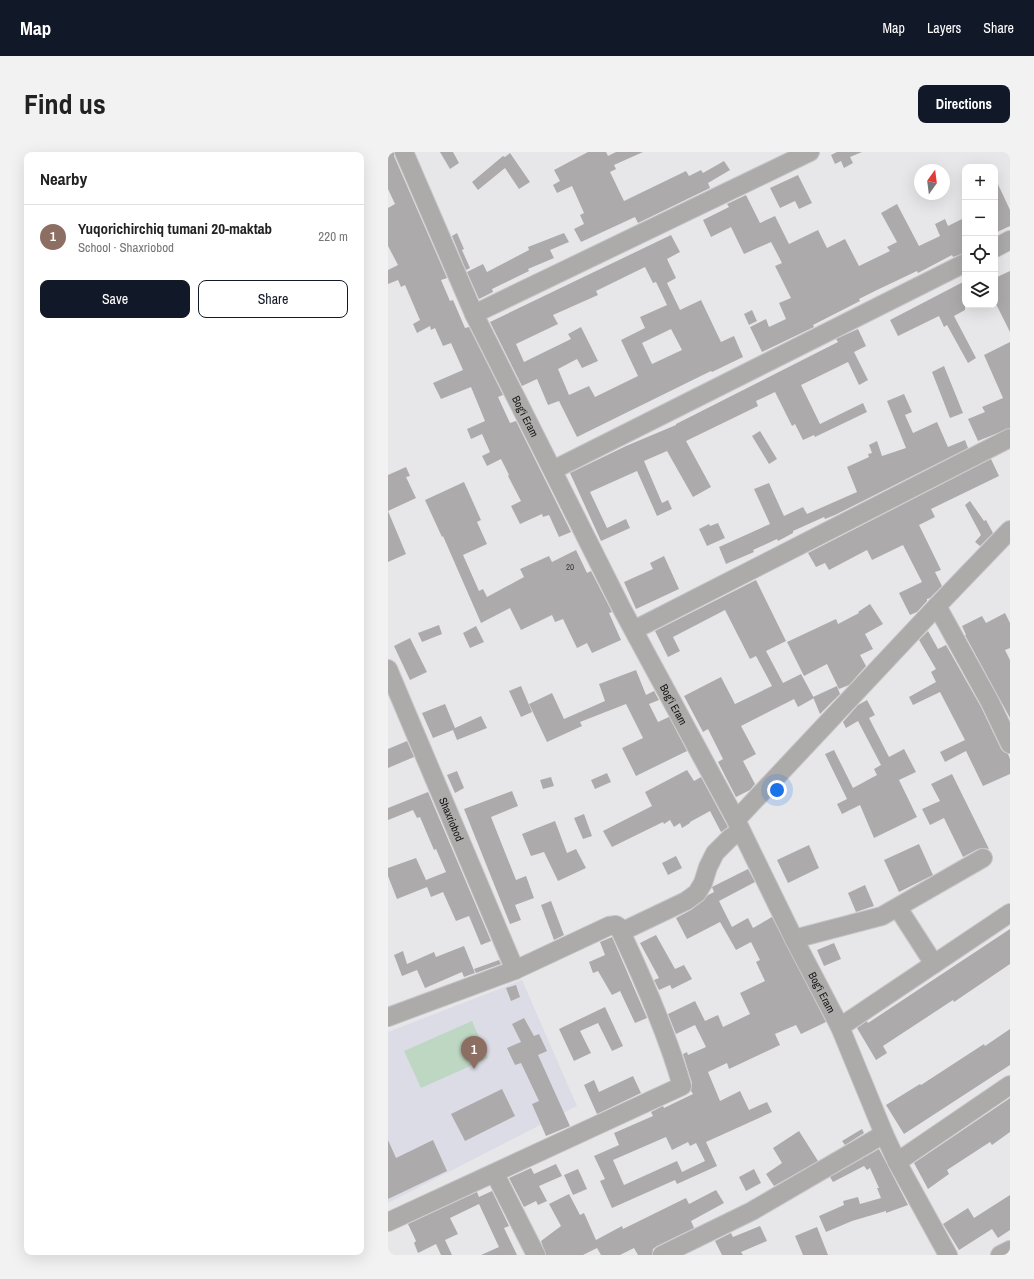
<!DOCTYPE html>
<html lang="en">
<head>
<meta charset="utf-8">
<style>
	body { margin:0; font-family:"Archivo Narrow",sans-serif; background:#f2f2f2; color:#222 }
	.controls { position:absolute; right:12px; top:12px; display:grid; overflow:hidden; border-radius:8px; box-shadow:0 4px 16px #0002 }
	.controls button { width:36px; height:36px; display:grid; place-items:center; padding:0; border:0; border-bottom:1px solid #e0e0e0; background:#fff; color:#222; font:20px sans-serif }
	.compass { position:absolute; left:526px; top:12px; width:36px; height:36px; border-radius:50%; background:#fff; box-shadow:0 4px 16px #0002; rotate:14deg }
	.you { position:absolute; left:389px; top:638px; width:14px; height:14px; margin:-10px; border:3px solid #fff; border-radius:50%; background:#1a73e8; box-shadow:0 0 0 6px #1a73e833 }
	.badge { display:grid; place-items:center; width:26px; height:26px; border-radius:50%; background:#111827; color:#fff; font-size:13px; font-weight:700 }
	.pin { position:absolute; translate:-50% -33px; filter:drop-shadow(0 1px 2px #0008) }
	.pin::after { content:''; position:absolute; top:21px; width:14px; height:12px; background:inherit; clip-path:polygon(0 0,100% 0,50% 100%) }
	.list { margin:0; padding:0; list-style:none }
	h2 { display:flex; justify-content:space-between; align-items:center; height:52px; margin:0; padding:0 16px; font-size:17px }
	h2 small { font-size:13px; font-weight:400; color:#767676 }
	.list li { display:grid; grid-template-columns:26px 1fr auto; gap:12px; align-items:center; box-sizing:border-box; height:64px; padding:0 16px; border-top:1px solid #e0e0e0 }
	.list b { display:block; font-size:15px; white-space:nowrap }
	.list p { margin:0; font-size:13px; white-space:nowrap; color:#767676 }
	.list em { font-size:13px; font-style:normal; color:#767676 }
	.actions { display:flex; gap:8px; padding:12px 16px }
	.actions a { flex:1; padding:9px 0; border:1px solid #111827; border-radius:8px; text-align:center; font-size:14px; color:#111827 }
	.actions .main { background:#111827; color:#fff }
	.icon { flex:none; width:22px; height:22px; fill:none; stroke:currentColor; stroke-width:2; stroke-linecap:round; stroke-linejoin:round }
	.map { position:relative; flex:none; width:622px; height:1103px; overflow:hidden; border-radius:8px }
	header { display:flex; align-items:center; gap:24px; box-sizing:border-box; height:56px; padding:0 20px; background:#111827; color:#fff }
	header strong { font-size:19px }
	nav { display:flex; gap:22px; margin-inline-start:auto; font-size:14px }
	.intro { display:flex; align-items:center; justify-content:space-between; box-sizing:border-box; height:96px; padding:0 24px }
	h1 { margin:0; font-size:28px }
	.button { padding:10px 18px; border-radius:8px; background:#111827; color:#fff; font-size:14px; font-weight:700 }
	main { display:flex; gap:24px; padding:0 24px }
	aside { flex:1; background:#fff; border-radius:8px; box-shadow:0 4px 16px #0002 }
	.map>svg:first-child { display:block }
</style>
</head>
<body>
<header>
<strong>Map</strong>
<nav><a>Map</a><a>Layers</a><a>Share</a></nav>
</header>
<div class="intro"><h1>Find us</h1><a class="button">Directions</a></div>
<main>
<aside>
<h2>Nearby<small></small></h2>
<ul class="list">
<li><span class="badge" style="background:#8d6e63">1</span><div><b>Yuqorichirchiq tumani 20-maktab</b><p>School · Shaxriobod</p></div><em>220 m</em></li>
</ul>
<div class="actions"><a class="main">Save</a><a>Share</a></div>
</aside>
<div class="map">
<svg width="622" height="1103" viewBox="0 0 622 1103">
	<rect width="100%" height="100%" fill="#e7e7ea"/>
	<path fill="#dbdce6" d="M134,828l55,126 -189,97v-171z"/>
	<path fill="#bed7c2" d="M84,869l16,37 -67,30 -17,-37z"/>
	<g fill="#adaaab" fill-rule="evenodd">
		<path d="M0,0h6v4l53,122 -6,2 9,21 3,-1 12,28 4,-1 34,68 -5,2 12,26 6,-2 55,111 -12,5 -10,-22 -6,2 -1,-3 -22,10 -9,-18 10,-5 -13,-25 1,-1 -8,-16 -14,7 -5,-10 8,-4 -8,-18 -11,5 -4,-10 18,-8 -14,-34 -30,12 -8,-16 30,-13 -12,-27 -8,3 -8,-18 -4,2 -1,-4 -13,7 -4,-9 7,-4 -15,-35 -4,2 -3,-7 -10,4v-14l10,-5 -10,-19v-38l7,-4 -7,-15z"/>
		<path d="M52,0h13l6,11 -9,6z"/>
		<path d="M200,0h18l2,4 8,-4h27l-29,13 2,4 -6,3 14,29 62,-30 3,5 12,-6 2,3 21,-12 6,9 -22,13 2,5 -72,35 -3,-6 -54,25 -7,-13 10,-5 -4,-9 4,-2 -12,-27 -15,7 -4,-8 7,-4 -6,-11z"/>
		<path d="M449,0h25l-12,5 3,6 -9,5 -3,-7 -6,3 -4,-9z"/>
		<path d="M122,1l20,29 -11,7 -14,-21 -27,22 -6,-8 31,-26 2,1z"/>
		<path d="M410,23l14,28 -13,6 -4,-8 -15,7 -10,-20z"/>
		<path d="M607,26l15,32v16l-15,7z"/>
		<path d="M358,43l14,28 15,-7 14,28 29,-14 9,18 18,-9 14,27 31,-15 -3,-4 10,-5 -16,-29 16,-9 22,42 21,-10 -5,-12 10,-5 3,7 14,-7 3,6v28l-12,4 -1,-2 -34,18 -1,-2 -40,19 -18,9 1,2 -47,24 1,2 -52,25 -12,-25 16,-8 3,8 17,-8 -7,-16 12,-5 -16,-32 7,-3 -11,-21 -27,12 -13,-27 -20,10 -8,-17 26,-13 -2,-3z"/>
		<path d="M69,81l7,16 -2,1 8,18 -4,2 -14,-34z"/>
		<path d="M176,81l5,9 -19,8 4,8 -26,11 1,2 -37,18 1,3 -14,7 -12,-27 16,-8 4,8 42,-22 -1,-3z"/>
		<path d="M283,83l9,17 -13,7 9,19 -9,5 13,27 21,-10 20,42 13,-6 9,21 -31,15 -1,-1 -134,66 -18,-36 -11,4 -11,-26 -15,7 -32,-64zM257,115l8,16 3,-1 11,23 -27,12 5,11 -24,12 17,36 -43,21 -6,-11 -20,9 -11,-26 19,-10 5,9 16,-7 -17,-34 -13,7 3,5 -47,23 -8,-18 42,-20 -5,-9 45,-20 -2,-4zM283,177l11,21 -30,14 -10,-21z"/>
		<path d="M622,119v61l-15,-30v-24z"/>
		<path d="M577,129v29l-11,6 22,42 -8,5 -21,-38 -3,2 -5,-11 -41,20 -8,-16z"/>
		<path d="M364,158l5,11 -8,4 -5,-11z"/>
		<path d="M470,177l8,17 -12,6 14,28 -9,5 -11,-23 -47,23 19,39 43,-21 4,9 -52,25 -1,-2 -11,5 -8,-16 -3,2 -17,-34 -19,9 2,5 -72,35 25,46 -18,10 -26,-46 -23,10 18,42 6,-3 4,9 -15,7 -20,-45 -47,21 17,36 19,-9 4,9 -29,13 -31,-68 56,-27 50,-21v-1l162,-82 -2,-3z"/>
		<path d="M622,190v86l-32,13 -10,-22 17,-7 -3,-5 21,-9 -19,-43z"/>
		<path d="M556,214l19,47 -13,5 -18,-46z"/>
		<path d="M516,242l8,18 -7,3 8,18 24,-11 11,25 17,-7 3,8 -133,67 -10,4 -1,-2 -31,14v2l-15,8 -1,-2 -24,11 1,2 -28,12 -7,-17 51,-23 -16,-35 15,-6 15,33 19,-9 4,7 50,-22 -10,-25 22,-10 -1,-3 4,-1 -3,-8 8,-4 5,15 24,-8 -19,-47z"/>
		<path d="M372,279l17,28 -8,5 -17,-28z"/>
		<path d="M603,307l8,17 -68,33 4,8 -16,8 22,45 -6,2 7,14 -12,12 -3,1v2l-10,11 -7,3 -11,-22 23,-11 -19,-37 -31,15 -5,-10 -38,20 -4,-7 -9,4 -8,-14z"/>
		<path d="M18,315l4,9 -4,1 10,21 -28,13v-36z"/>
		<path d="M76,330l17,38 -4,2 10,22 -24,11 16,36 4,-2 4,8 37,-20 -4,-8 29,-13 3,6 24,-12 11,23 4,-2 21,41 -3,1 12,27 -29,13 -5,-10 -10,5 -14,-29 -8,3 -3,-7 -31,15 -11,-22 -29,15 -38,-87 -1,1 -17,-37z"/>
		<path d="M582,349l14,20 2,-1 7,13 -13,13 -5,-4 6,-7 -16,-30z"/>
		<path d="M0,359l18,43 -18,8z"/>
		<path d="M330,371l7,15 -18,8 -8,-17 10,-5 1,2z"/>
		<path d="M276,404l15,33 -43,20 -12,-27 29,-13 -3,-6z"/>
		<path d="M368,428l30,61 -20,10 17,32 18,-9 13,24 -16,9 -4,-8 -53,27 15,28 -13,7 12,23 -5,6 -14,7 -18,-35 5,-3 -15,-30 -5,3 -19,-36 37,-19 14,27 37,-18 -16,-30 -6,3 -25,-49 -52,27 7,14 -12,6 -13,-26z"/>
		<path d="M482,452l13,20 -18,10 8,15 -13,6 6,11 -17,19 -10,4 -12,-25 -23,12 -17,-34 49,-23 2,5 21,-11 -1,-1z"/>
		<path d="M617,461l5,10v25l-5,2 5,10v58l-45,-83h1l-4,-9 20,-10 4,7z"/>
		<path d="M51,473l3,9 -20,8 -4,-9z"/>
		<path d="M88,474l8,16 -14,6 -7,-15z"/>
		<path d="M540,479l10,18 8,-4 35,62 20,42 3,3 4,2 2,5v15l-27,12 -17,-35 -21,11 -5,-10 25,-12 -25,-48 -27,13 -4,-8 27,-15 -5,-10 5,-3 -17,-29z"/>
		<path d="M22,486l17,34 -17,8 -16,-34z"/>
		<path d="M248,518l10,25 8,-4 5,9 -10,4 9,18 11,-5 18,34 -51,25 -14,-28 21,-10 -17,-34 -46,18 2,4 -35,16 -18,-38 23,-11 12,26 41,-18 -6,-17z"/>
		<path d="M133,534l11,26 -11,5 -12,-26z"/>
		<path d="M449,534l3,8 -20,20 -7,-17z"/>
		<path d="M479,548l8,15 -6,3 20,39 15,-8 12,23 -17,8 18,37 -43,21 -14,-33 -18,9 -5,-10 10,-5 -22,-45 9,-4 19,38 24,-13 -3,-6 7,-4 -23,-44 -12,7 -3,-6 15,-17z"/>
		<path d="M57,552l10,24 26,-12 6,12 -30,12 -4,-10 -20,8 -11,-25z"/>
		<path d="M19,589l7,16 -26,11v-19z"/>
		<path d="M299,618l7,11 7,-4 27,50 -7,5 -11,-21 -20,11v1l-8,5 -2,-5 -6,4 -4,-7 -6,4 -1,-2 -51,25 -9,-16 49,-25 -7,-14z"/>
		<path d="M69,619l7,17 -9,5 -8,-18z"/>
		<path d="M219,621l4,9 -16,7 -4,-9z"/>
		<path d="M564,622l37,75 -6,-1 -5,1 -15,8 -19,-39 -14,7 -8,-16 18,-8 -9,-17z"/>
		<path d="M163,625l3,9 -11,3 -3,-9z"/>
		<path d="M124,639l6,15 -27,11 25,63 10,-4 8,22 -19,7 6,15 -11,4 -46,-115z"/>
		<path d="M40,640l63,149 -10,4 -12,-29 -13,5 -13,-29 -12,5 -4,-10 -30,12 -9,-23v-8l28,-10 10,22 20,-8 -10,-23 -2,1 -14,-33 -3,1 -4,-8 -25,10v-12z"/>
		<path d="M196,662l8,22 -9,3 -9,-21z"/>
		<path d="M167,669l12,32 9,-4 10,19 -28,13 -14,-29 -13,4 -9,-22z"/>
		<path d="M531,692l14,31 -34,17 -15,-32z"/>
		<path d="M421,693l10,23 -31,15 -11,-23z"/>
		<path d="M288,704l6,12 -14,7 -6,-12z"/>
		<path d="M360,717l7,13 -36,19 13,26 16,-9 5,10 19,-11 54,105 -25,12 -5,-9 -21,9 5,11 -51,24 -2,-6 -19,9 12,29 20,-10 9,19 18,-8 5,10 -66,30 11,24 -40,18 -2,-4 -63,28 -12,-27 5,-2 -11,-23 25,-11 -5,-12 39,-17 -2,-4 12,-6 1,2 29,-14 -2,-3 1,-8 -9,-29 4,-2 1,3 18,-8 -11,-22 -19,9 -8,-20 27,-13 10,20 13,-6 5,12 27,-13 -10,-21 25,-12 -9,-19 4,-2 -9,-18 -15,8 -16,-28 -33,17 -11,-21 15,-8 12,-9 5,-6 6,-3 -2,-5zM278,985l6,13 16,-8 2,4 6,-3 9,18 -23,11 -5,-11 -53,24 -11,-25z"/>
		<path d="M477,733l9,21 -18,6 -8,-19z"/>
		<path d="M163,749l13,34 -10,5 -13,-35z"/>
		<path d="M622,777v35l-56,38 -1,-2 -70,46 4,7 -11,7 -19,-32 10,-7 1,2z"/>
		<path d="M268,783l19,34 9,-4 8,14 -20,10 -2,-4 -11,5 -5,-10 5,-2 -19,-35z"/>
		<path d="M224,785l35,81 -12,5 -15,-32 -8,4 -14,-24 -5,2 -4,-11 16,-7 -5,-13z"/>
		<path d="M446,791l7,16 -17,7 -7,-16z"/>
		<path d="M76,794l11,27 -11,4 -2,-5 -37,16 -8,-18 -15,6 -8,-21 9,-4 4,13 27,-12 2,5z"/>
		<path d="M111,808l2,4 -25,9 -2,-4z"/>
		<path d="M128,833l4,12 -9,4 -5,-13z"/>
		<path d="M217,855l18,39 -11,5 -14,-28 -18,8 11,22 -17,8 -15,-32z"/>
		<path d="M136,866l10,18 5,-2 8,17 -9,4 32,71 -24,10 -14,-32 7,-3 -18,-38 -6,2 -8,-17 14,-6 -9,-18z"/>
		<path d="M622,877v36l-106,69 -18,-29 34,-21 1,1 63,-41 1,2z"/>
		<path d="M245,924l8,17 -44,21 -13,-29 10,-5 5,12z"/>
		<path d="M114,937l13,27 -50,25 -14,-27z"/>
		<path d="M622,946v34l-18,13 -2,-3 -43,28 2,4 -21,15 -14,-26z"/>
		<path d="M474,977l2,4 -19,12 -3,-4z"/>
		<path d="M411,979l19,30 -44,25 -8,-12 16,-11 -9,-15z"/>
		<path d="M0,988l8,18 37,-18 14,31 -59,28z"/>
		<path d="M491,997l29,56 -22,8v-2l-34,10 -26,11 -7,-16 25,-11 -1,-4 15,-4 2,7 21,-6 -4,-10h2l-9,-20 -3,2 -3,-4 -31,16 -3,-5z"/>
		<path d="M168,1012l6,12 -23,10 8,15 -9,4 -2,-4 -12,6 -15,-29 22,-10 3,6z"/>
		<path d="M190,1017l9,20 -14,6 -9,-20z"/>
		<path d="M366,1017l7,14 -15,8 -7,-14z"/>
		<path d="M328,1038l8,13 -33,18 3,7 -37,18 -4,3 -1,6h-14l-4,-7 -14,7h-19l-4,-7 -14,7h-37l-5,-14 20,-15 -12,-22 20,-10 11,21 4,-2 12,27 26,-14 1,3 63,-31 3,6z"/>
		<path d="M104,1039l17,35 -5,2 13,27h-36l18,-8 -20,-43 -29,14 8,16 -13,6 7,15h-11l-5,-11 -18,9 -4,-10 2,-2 -8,-17 69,-32 2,5z"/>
		<path d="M622,1043v35l-12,8 -6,-9 -33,21 -16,-26 25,-16 6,10z"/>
		<path d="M372,1074l7,15 -26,11 2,3h-21l-7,-14 16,-8 2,4z"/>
		<path d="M429,1075l11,28h-25l-8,-19z"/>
	</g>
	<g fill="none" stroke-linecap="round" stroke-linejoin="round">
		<g stroke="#c5c5c8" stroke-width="20">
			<g id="minor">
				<path id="s1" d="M16,0l70,162 148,295 114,211 58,119 46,88 44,107 13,28 51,93"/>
				<path d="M607,96l15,-8"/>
				<path d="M86,162l336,-162"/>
				<path d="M165,318l412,-207"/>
				<path d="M549,454l53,96 20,42"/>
				<path d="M246,478l376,-192"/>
				<path id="s2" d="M0,517l127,301"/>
				<path d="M348,668l201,-214 73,-76"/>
				<path d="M510,756l36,56"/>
				<path d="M406,787l88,-23 101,-58"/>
				<path d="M0,865l127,-47 94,-44 7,-1 3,2 2,5 65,-31 11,-8 6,-10 5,-16 7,-14 15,-15 11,-7"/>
				<path d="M452,875l170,-114"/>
				<path d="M509,1010l113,-77"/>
				<path d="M107,1022l41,81"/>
				<path d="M0,1070l294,-136c-15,-53 -38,-105 -61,-154"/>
				<path d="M274,1103l90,-44 132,-77"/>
				<path d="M612,1103l10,-5"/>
			</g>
		</g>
		<use href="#minor" stroke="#acabaa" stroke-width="18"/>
	</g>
	<g text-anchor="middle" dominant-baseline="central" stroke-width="3.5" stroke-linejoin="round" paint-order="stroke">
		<g font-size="9" fill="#3a3a3a">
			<text x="182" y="415">20</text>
		</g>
		<g font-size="11" fill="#141415" stroke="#fff">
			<text stroke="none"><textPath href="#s1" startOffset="291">Bog'i Eram</textPath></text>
			<text stroke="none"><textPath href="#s1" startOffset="615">Bog'i Eram</textPath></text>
			<text stroke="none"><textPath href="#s2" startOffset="163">Shaxriobod</textPath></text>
			<text stroke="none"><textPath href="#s1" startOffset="939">Bog'i Eram</textPath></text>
		</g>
	</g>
</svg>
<div class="controls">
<button>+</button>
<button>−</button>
<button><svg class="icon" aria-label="locate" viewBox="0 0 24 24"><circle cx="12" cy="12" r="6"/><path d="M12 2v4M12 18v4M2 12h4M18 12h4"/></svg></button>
<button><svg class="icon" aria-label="layers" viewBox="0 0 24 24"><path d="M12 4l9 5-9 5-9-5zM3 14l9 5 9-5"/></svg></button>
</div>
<svg class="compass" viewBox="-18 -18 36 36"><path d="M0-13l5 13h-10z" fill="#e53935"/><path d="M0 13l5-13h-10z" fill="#767676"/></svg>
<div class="you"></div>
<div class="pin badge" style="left:86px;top:917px;background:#8d6e63">1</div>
</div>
</main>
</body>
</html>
